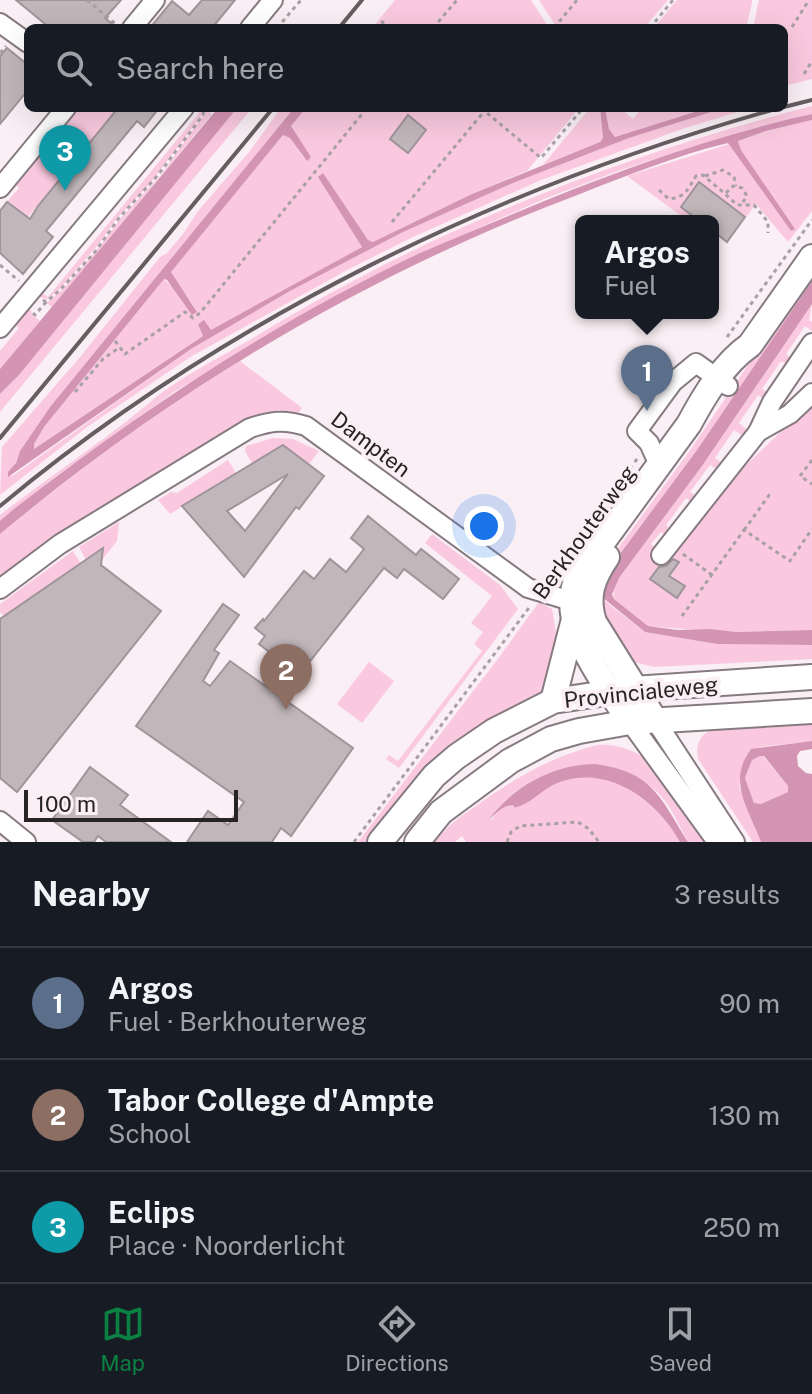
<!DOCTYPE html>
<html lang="en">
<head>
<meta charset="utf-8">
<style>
	body { margin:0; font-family:"Public Sans",sans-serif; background:#242831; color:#f1f3f6 }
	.scale { position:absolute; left:24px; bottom:20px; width:214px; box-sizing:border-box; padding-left:8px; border:4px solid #282425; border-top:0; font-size:22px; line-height:28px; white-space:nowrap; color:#282425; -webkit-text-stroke:6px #faeff4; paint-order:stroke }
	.you { position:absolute; left:484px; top:526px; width:28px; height:28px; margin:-20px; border:6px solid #fff; border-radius:50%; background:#1a73e8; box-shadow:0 0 0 12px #1a73e833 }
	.badge { display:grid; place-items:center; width:52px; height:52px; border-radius:50%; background:#0b8043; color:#fff; font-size:26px; font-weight:700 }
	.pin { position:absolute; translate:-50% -66px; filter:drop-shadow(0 2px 4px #0008) }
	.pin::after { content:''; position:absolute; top:42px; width:28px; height:24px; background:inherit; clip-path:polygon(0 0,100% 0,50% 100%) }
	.popup { position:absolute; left:575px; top:215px; width:144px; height:104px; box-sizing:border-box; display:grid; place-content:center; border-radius:12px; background:#171b24; filter:drop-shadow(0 2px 6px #0005); font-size:26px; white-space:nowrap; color:#9ea1a6 }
	.popup b { font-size:30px; color:#f1f3f6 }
	.popup::after { content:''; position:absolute; left:50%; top:100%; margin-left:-16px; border:16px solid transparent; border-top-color:#171b24 }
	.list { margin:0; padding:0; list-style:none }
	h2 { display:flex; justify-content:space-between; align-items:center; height:104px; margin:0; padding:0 32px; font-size:34px }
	h2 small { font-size:26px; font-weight:400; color:#9ea1a6 }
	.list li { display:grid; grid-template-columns:52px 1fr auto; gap:24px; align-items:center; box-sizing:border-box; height:112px; padding:0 32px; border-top:2px solid #363941 }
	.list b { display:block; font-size:30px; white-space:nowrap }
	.list p { margin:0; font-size:26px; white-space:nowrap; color:#9ea1a6 }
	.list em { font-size:26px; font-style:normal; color:#9ea1a6 }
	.icon { flex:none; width:44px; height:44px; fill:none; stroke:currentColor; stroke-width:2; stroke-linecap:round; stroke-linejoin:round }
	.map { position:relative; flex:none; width:812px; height:842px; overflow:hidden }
	.search { position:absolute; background:#171b24; box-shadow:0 8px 32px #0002; left:24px; right:24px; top:24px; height:88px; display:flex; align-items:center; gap:20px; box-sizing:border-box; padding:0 28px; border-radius:12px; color:#9ea1a6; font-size:30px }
	.sheet { height:440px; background:#171b24 }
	nav { display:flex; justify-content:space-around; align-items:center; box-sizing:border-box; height:112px; border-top:2px solid #363941; background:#171b24; font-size:22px; color:#9ea1a6 }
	nav a { display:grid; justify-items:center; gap:4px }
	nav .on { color:#0b8043 }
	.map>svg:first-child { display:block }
</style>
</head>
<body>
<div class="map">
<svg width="812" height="842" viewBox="0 0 812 842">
	<rect width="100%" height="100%" fill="#faeff4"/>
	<g fill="#fac9df">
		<path d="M395,0h136l18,28h-177z"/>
		<path d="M539,0h129l-24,28h-87z"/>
		<path d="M677,0h75v3l-6,25h-92z"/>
		<path d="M759,0h53v79l-28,7v-58h-31z"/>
		<path d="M812,106v8l-118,32 -76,25 -74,28 -122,54 -83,41 -165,98 -119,85 -55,44v-6c51,-40 106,-75 155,-117 27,-22 73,-45 103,-63 172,-105 360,-179 554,-229z"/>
		<path d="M72,108h46l-90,109 -21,-15 12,-14 -7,-7z"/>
		<path d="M194,108h9v6l-54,71 -31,32 -20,28 -38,44 -13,10 -11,-3 3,-5 9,6 151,-184z"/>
		<path d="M237,108h15l-252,304v-18l19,-19z"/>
		<path d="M281,108h13l-244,299 -30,44 -9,26 180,-128 99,-58 111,-58 112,-50 116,-45 95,-30h27l-66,20 -144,52 -128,57 -64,32 -157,87 -105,71 -87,68 2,-48 79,-91 79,-99 6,-3 17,-20 15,-23 51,-59z"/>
		<path d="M306,108h273l-52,63 -55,23 -99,48 -5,-2 -49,-64 43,71 -151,84 -7,-10 -6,2 5,13 -169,113v-5l10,-17 120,-148 33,32 -27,-39 113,-137 7,3 16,22 -15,-34z"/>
		<path d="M590,108h10l3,30 -3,4 -57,23z"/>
		<path d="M605,108h15l13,11 9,-11h65l-92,29 -6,-8z"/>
		<path d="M207,110l5,4 -160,193 -6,-4 16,-13 34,-39 24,-32 40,-43z"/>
		<path d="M812,120v91l-24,31 -32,-38 -10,13 -47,-35 -18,25 18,14h-11l-61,-45 102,-32 62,87 3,-3 -53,-78 -3,-9 29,-10z"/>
		<path d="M812,271v10l-115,169 -86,116 -6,35 40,31 72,12 95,1v14l-158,8 -24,-6 -29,-36 -3,-42 7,-17 86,-117z"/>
		<path d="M812,304l-3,16 3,2v9l-7,-5 -19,28 8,7 -4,5 -9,-5 -19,28 9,6 -4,6 -9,-6 -19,28 8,7 -4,6 -9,-6 -19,28 9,6 -5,7 -9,-6 -20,27 9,6 -5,6 -8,-6 -20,27 8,7 -4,6 -9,-6 -10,12 9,7 24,-10 40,-55 88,-84v228l-76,2 -82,-5 -6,-1 -34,-27 -1,-13 89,-120z"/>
		<path d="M28,306l5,9 7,6 -40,48v-18l19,-23 -8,-7z"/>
		<path d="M240,361l62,47 -4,6 -20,-4 -18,6 -189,114 -71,50v-46c76,-63 155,-121 240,-173z"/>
		<path d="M273,438l20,1 26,12 -10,13 -26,-19 -31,18 -7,-12 1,-5z"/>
		<path d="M228,460l8,13 -66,41 -12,-14 13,-8 6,1z"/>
		<path d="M618,492l2,9 -54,79 -8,6h-8z"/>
		<path d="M119,522l-2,19 -16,20 -15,-1 -7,-13z"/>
		<path d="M432,534l68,51 18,24 -119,159 -13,-9 3,-4 9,6 84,-110 -8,-7 9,-12 -12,-9 21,-27 -67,-53z"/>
		<path d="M73,551l8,13 -76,52 -5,-3v-9z"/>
		<path d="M539,602l13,7 6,34 -14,47c-21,15 -47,24 -70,39 -42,28 -71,74 -103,113h-13l142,-186z"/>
		<path d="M369,662l25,19 -32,42 -25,-19z"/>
		<path d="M812,723v18l-52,6 -14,8 -7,31 22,56h-8l-55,-83c-2,-12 0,-22 11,-28 14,-7 83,-7 103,-8z"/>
		<path d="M597,745c57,-5 85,57 114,97h-23c-9,-16 -16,-35 -29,-48 -52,-51 -127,-29 -169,23l1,3c4,-6 11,-14 19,-14 8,-1 4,3 12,-1 13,-7 22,-18 36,-23 50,-18 99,18 122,60h-214l-4,-6 -7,6h-20c15,-19 22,-23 41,-36 39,-28 74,-49 121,-61z"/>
		<path d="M760,756h3l25,30v6l-27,12 -7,-1 -9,-25 7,-18z"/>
	</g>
	<g fill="#d494b3" fill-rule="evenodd">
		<path d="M218,108h19l-218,267 -19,19v-25z"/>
		<path d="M294,108h12l-15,18 20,31 -4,4 -17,-23 -7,-3 -112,137 26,40 -5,3 -25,-35 -3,-1 -120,148 -10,17v5l169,-113 -5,-12 6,-4 7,10 151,-83 -44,-70 5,-4 45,67 5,2 99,-48 128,-52 3,-4 -3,-30h5l4,21 6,8 92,-29h17l-95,30 -116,45 -112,50 -111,58 -99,58 -183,128v-5l8,-9 4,-12 30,-44z"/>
		<path d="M812,114v6l-46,11 -28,10 3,9 54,79 -4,2 -63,-88c-50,12 -100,32 -148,51 -214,80 -407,196 -580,340v-13l14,-12c125,-97 260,-187 404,-255 32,-14 64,-27 95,-40 97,-41 196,-77 299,-100z"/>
		<path d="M812,281v23l-110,162 -83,112 -7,16 2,5 34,27 6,1 24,3 32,-1 26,3 76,-2v15l-95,-1 -72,-12 -43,-35 -1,-6 10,-25 86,-116z"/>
		<path d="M812,741v8l-12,2 -3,5 1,10 8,7 6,1v68h-51c-13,-35 -34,-61 -10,-93zM760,756h4l24,30v6l-27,12 -7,-1 -9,-25 7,-18z"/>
		<path d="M595,764c58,8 65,33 93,78h-8c-22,-40 -69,-76 -117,-61 -18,5 -29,20 -43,25 -11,4 -1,-2 -12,0 -7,1 -15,11 -19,13 24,-32 64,-55 106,-55z"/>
	</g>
	<g fill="#c1b7bb" stroke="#9f9499" stroke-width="2" fill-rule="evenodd">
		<path d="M16,0h105l-16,18 12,10h-67z"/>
		<path d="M202,0h33l-23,28h-62l22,-27 17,14z"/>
		<path d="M7,48l21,17v25l-28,34v-68z"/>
		<path d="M118,108h41l-15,19 -7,-6 -91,110 7,6 -30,37 -23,-21v-42l7,-9 23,17 8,-13z"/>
		<path d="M408,115l18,15 -18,23 -18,-14z"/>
		<path d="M699,182l46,35 -18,25 -14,-11v-10h-14l-18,-14z"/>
		<path d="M283,445l41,31 -25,33 -3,-2 -52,70 -62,-71zM288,474l-43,57 -18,-20z"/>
		<path d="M368,516l48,39 5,-6 38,30 -16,20 -39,-30 -7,9 -13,-10 -85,107 -12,-9 -13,11 3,-19 -18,-14 6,-8 -10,-8 8,-9 1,2 40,-50 10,8 16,-20 16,13 18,-23 -13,-11z"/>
		<path d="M103,548l-2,17 60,46 -144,181 -17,-14v-159z"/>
		<path d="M673,559l6,3 -10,14 16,10 -8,12 -27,-19 9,-12 7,-1z"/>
		<path d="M223,604l16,11 -25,35 5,3 -16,28 7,5 20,-25 123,87 -62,88 -10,-8 -9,14h-85l21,-31 20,14 16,-23 -108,-76z"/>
		<path d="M90,767l38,28 -8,10 51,37h-65l-8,-6 -4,6h-11l-31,-22z"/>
	</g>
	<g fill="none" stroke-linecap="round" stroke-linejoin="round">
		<g stroke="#867b80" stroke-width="22">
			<g id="minor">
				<path d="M0,23l28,20"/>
				<path d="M132,28l23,-28"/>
				<path d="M250,28l23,-28"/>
				<path d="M0,188l66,-80"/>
				<path d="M0,328l184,-220"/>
				<path d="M758,432l32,-18 22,-21"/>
				<path d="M659,465l-10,-22 -12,-12 36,-49 23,-19 32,23"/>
				<path d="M661,555l97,-123 14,-30 40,-59"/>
				<path d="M0,589l60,-45 190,-116c21,-7 34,-9 56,-2l222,162 56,17"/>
				<path d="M655,720l80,122"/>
				<path d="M630,722l87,120"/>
				<path d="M0,821l26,21"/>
			</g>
		</g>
		<g stroke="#867b80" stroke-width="28">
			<g id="major">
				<path d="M607,557c-15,22 -21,40 -13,65l61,98"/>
				<path d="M553,701l20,-78"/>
				<path d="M630,722c-25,-40 -75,-98 -52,-146l111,-152c15,-28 34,-60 61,-79l62,-88"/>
				<path d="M380,842l54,-66 22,-19 38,-26 59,-30 80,-12 179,-12"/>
				<path d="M417,842l24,-30 69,-51 41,-22 28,-8 51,-9 182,-11"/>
			</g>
		</g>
		<g stroke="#a8a0a4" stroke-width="3" stroke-dasharray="4 4" stroke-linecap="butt">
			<path d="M87,0l31,26"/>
			<path d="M381,21l8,7"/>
			<path d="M792,27l17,-27"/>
			<path d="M277,28l24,-28"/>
			<path d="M433,28l24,-28"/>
			<path d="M554,28l23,-28"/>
			<path d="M650,28l23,-28"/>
			<path d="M0,53l6,-7"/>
			<path d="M804,74l8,-13"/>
			<path d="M481,108l60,50 42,-50"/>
			<path d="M705,176l18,-6 11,7 2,9"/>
			<path d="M659,190l10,9c17,-2 19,-10 27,-23l7,-1c11,10 23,19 34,30h17l14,17v11"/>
			<path d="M726,193l7,-7 9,2 5,8 -6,9"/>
			<path d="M392,222l95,-114"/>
			<path d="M0,265l19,16"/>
			<path d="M43,300l3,2 15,-13 34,-37 24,-34 39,-43 45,-60 1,-7"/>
			<path d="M33,313l2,2 11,-13"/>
			<path d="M727,337l85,-117"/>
			<path d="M115,341l10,13 60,-42 8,6 7,-5 167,-205"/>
			<path d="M75,392l28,-33 17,-12"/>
			<path d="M812,460l-12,16 12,8"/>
			<path d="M744,530l28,-39"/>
			<path d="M683,554l29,21"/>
			<path d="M549,578l88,-119"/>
			<path d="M682,616l62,-86 46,31 22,-32"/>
			<path d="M354,842l177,-237"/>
			<path d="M507,842l4,-10 9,-6 58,-4 11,7 10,13"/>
		</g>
		<use href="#minor" stroke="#fff" stroke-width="18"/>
		<use href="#major" stroke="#fff" stroke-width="24"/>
		<g stroke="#645e61" stroke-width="4">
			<path d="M339,28l23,-28"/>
			<path d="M784,107l28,-7"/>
			<path d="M0,438l273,-330"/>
			<path d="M0,506c226,-188 497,-319 779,-398"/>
		</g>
	</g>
	<g text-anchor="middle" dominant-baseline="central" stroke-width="8" stroke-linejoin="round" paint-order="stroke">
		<g font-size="22" fill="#282425" stroke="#faeff4">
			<text transform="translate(371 444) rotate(37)">Dampten</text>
			<text transform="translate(584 532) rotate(-54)">Berkhouterweg</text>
			<text transform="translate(641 692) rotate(-6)">Provincialeweg</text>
		</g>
	</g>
</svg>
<div class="scale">100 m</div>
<div class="you"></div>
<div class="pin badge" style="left:647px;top:411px;background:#5c6f8a">1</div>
<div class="popup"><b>Argos</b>Fuel</div>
<div class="pin badge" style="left:286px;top:710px;background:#8d6e63">2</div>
<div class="pin badge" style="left:65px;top:191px;background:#0f9aa8">3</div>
<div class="search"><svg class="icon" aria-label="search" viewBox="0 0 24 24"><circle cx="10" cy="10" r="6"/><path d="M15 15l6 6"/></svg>Search here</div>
</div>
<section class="sheet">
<h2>Nearby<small>3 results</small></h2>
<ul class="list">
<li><span class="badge" style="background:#5c6f8a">1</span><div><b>Argos</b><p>Fuel · Berkhouterweg</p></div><em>90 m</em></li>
<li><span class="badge" style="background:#8d6e63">2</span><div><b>Tabor College d'Ampte</b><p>School</p></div><em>130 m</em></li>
<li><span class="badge" style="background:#0f9aa8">3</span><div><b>Eclips</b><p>Place · Noorderlicht</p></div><em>250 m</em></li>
</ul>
</section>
<nav>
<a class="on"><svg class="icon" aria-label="map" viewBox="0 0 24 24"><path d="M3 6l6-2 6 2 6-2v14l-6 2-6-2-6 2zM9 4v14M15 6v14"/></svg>Map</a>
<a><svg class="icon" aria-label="directions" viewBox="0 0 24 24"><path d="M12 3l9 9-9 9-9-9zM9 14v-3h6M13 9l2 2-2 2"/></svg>Directions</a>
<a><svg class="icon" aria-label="saved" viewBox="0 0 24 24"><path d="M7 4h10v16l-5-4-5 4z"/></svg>Saved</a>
</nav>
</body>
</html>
